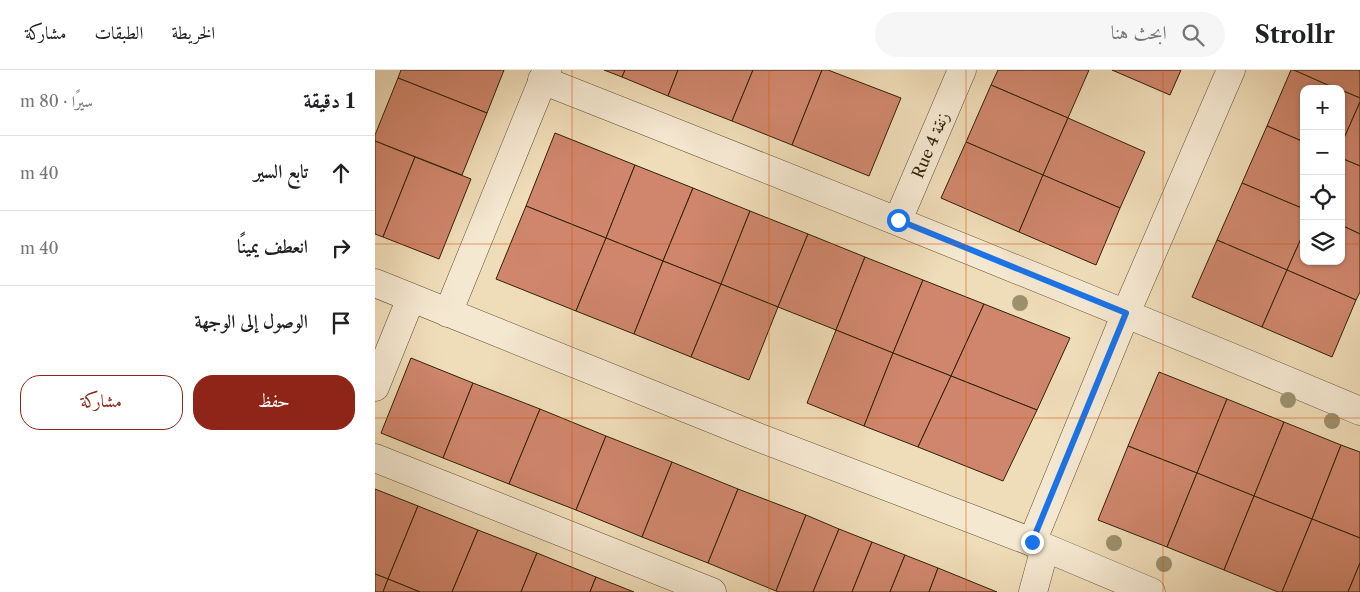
<!DOCTYPE html>
<html lang="ar">
<head>
<meta charset="utf-8">
<style>
	body { margin:0; font-family:"Libre Caslon Text",Amiri,serif; background:#f6f6f6; color:#202124; direction:rtl }
	.controls { position:absolute; right:15px; top:15px; display:grid; overflow:hidden; border-radius:10px; box-shadow:0 1px 4px #0004 }
	.controls button { width:45px; height:45px; display:grid; place-items:center; padding:0; border:0; border-bottom:1px solid #e0e0e0; background:#fff; color:#202124; font:25px sans-serif }
	.stop { position:absolute; width:15px; height:15px; margin:-11px; border:4px solid #1a73e8; border-radius:50%; background:#fff }
	.stop.end { background:#1a73e8; border-color:#fff; box-shadow:0 1px 5px #0008 }
	.list { margin:0; padding:0; list-style:none }
	h2 { display:flex; justify-content:space-between; align-items:center; height:65px; margin:0; padding:0 20px; font-size:21px }
	h2 small { font-size:16px; font-weight:400; color:#757577 }
	.list li { display:grid; grid-template-columns:32px 1fr auto; gap:15px; align-items:center; box-sizing:border-box; height:75px; padding:0 20px; border-top:1px solid #e0e0e0 }
	.list b { display:block; font-size:19px; white-space:nowrap }
	.list em { font-size:16px; font-style:normal; color:#757577 }
	.actions { display:flex; gap:10px; padding:15px 20px }
	.actions a { flex:1; padding:11px 0; border:1px solid #8f2418; border-radius:20px; text-align:center; font-size:18px; color:#8f2418 }
	.actions .main { background:#8f2418; color:#fff }
	.icon { flex:none; width:28px; height:28px; fill:none; stroke:currentColor; stroke-width:2; stroke-linecap:round; stroke-linejoin:round }
	.map { position:relative; flex:none; width:985px; height:522px; overflow:hidden; direction:ltr }
	header { display:flex; align-items:center; gap:30px; box-sizing:border-box; height:70px; padding:0 25px; background:#fff; border-bottom:1px solid #e0e0e0 }
	header strong { font-size:24px }
	nav { display:flex; gap:28px; margin-inline-start:auto; font-size:18px }
	.search { width:350px; height:45px; background:#f6f6f6; display:flex; align-items:center; gap:12px; box-sizing:border-box; padding:0 18px; border-radius:28px; color:#757577; font-size:19px }
	main { display:flex }
	aside { flex:1; background:#fff }
	.map>svg:first-child { display:block }
</style>
</head>
<body>
<header>
<strong>Strollr</strong>
<div class="search"><svg class="icon" aria-label="search" viewBox="0 0 24 24"><circle cx="10" cy="10" r="6"/><path d="M15 15l6 6"/></svg>ابحث هنا</div>
<nav><a>الخريطة</a><a>الطبقات</a><a>مشاركة</a></nav>
</header>
<main>
<div class="map">
<svg width="985" height="522" viewBox="0 0 985 522">
	<rect width="100%" height="100%" fill="#efdcb8"/>
	<filter id="stains"><feTurbulence type="fractalNoise" baseFrequency=".004" numOctaves="4"/><feColorMatrix values="0 0 0 0 .2 0 0 0 0 .09 0 0 0 0 .02 0 0 0 .5 -.17"/></filter>
	<radialGradient id="worn" r=".72"><stop offset=".6" stop-color="#630" stop-opacity="0"/><stop offset="1" stop-color="#630" stop-opacity=".3"/></radialGradient>
	<g fill="#cf866c" stroke="#322006">
		<path d="M26,0h103l-17,43 -89,-35z"/>
		<path d="M229,0h21l-3,7z"/>
		<path d="M250,0h53l-10,26 -46,-19z"/>
		<path d="M303,0h75l-21,51 -64,-25z"/>
		<path d="M378,0h69l-30,75 -60,-24z"/>
		<path d="M447,0h6l73,28 -32,78 -77,-31z"/>
		<path d="M623,0h91l-21,48 -77,-33z"/>
		<path d="M737,0h69l-11,25z"/>
		<path d="M916,0h3l43,19h-33v53l-37,-16z"/>
		<path d="M919,0h66v28l-19,-8v-1h-4z"/>
		<path d="M23,8l89,35 -25,62 -87,-34v-6z"/>
		<path d="M616,15l77,33 -25,57 -77,-33z"/>
		<path d="M966,20l19,8v4l-19,43z"/>
		<path d="M985,32v64l-19,-8v-13z"/>
		<path d="M693,48l77,34 -25,56 -77,-33z"/>
		<path d="M892,56l37,16v67l-62,-26z"/>
		<path d="M180,63l80,32 -29,73 -80,-32z"/>
		<path d="M0,71l40,16 -32,80 -8,-3z"/>
		<path d="M591,72l77,33 -24,57 -78,-34z"/>
		<path d="M40,87l56,22 -32,80 -56,-22z"/>
		<path d="M966,88l19,8v68l-19,-9z"/>
		<path d="M260,95l58,23 -30,73 -57,-23z"/>
		<path d="M668,105l77,33 -24,57 -77,-33z"/>
		<path d="M867,113l62,26v23l-17,38 -70,-30z"/>
		<path d="M318,118l57,23 -29,73 -58,-23z"/>
		<path d="M151,136l80,32 -30,73 -80,-32z"/>
		<path d="M375,141l58,23 -30,73 -57,-23z"/>
		<path d="M966,155l19,9v58l-4,8 -69,-30 17,-38v29h37z"/>
		<path d="M433,164l57,23 -29,73 -58,-23z"/>
		<path d="M231,168l57,23 -29,73 -58,-23z"/>
		<path d="M842,170l70,30 -25,57 -70,-30z"/>
		<path d="M490,187l58,23 -30,73 -57,-23z"/>
		<path d="M288,191l58,23 -30,73 -57,-23z"/>
		<path d="M912,200l69,30 -24,57 -70,-30z"/>
		<path d="M548,210l61,24 -33,72 -58,-23z"/>
		<path d="M346,214l57,23 -29,73 -58,-23z"/>
		<path d="M609,234l86,34 -33,72 -86,-34z"/>
		<path d="M461,260l57,23 -29,73 -57,-23z"/>
		<path d="M518,283l58,23 -33,71 -54,-21z"/>
		<path d="M36,288l62,25 -30,75 -62,-25z"/>
		<path d="M784,302l68,27 -30,74 -69,-27z"/>
		<path d="M576,306l86,34 -34,71 -85,-34z"/>
		<path d="M98,313l67,26 -31,75 -66,-26z"/>
		<path d="M852,329l57,23 -30,74 -57,-23z"/>
		<path d="M165,339l66,27 -30,74 -67,-26z"/>
		<path d="M909,352l57,23 -29,74 -58,-23z"/>
		<path d="M231,366l66,26 -30,75 -66,-27z"/>
		<path d="M966,375l19,7v86l-48,-19z"/>
		<path d="M753,376l69,27 -30,74 -69,-27z"/>
		<path d="M297,392l66,27 -30,74 -66,-26z"/>
		<path d="M822,403l57,23 -30,74 -57,-23z"/>
		<path d="M0,419l43,17 -30,73 -13,-5z"/>
		<path d="M363,419l68,26 -30,76 -68,-28z"/>
		<path d="M879,426l58,23 -30,73h-4l-54,-22z"/>
		<path d="M43,436l60,24 -26,62h-32l-32,-13z"/>
		<path d="M431,445l33,14 -26,63h-34l-3,-1z"/>
		<path d="M937,449l48,19v25l-12,29h-66z"/>
		<path d="M464,459l33,13 -20,50h-39z"/>
		<path d="M103,460l59,23 -16,39h-69z"/>
		<path d="M497,472l33,13 -15,37h-38z"/>
		<path d="M162,483l59,24 -6,15h-69z"/>
		<path d="M530,485l33,13 -9,24h-39z"/>
		<path d="M985,493v29h-12z"/>
		<path d="M563,498l59,24h-68z"/>
		<path d="M0,504l13,5 -5,13h-8z"/>
		<path d="M221,507l38,15h-44z"/>
		<path d="M13,509l32,13h-37z"/>
	</g>
	<g fill="none" stroke-linecap="round" stroke-linejoin="round">
		<g stroke="#614f32" stroke-width="29">
			<g id="minor">
				<path d="M167,10c274,108 547,217 818,331"/>
				<path d="M523,150l64,-150"/>
				<path d="M0,213l380,153 277,106 119,50"/>
				<path d="M73,243l99,-243"/>
				<path d="M0,317l36,-89"/>
				<path d="M0,388l337,134"/>
				<path d="M657,472l94,-229 105,-243"/>
				<path d="M658,522l12,-44"/>
			</g>
		</g>
		<use href="#minor" stroke="#f5e8d1" stroke-width="28"/>
	</g>
	<g fill="#9c906d">
		<circle cx="645" cy="233" r="8"/>
		<circle cx="913" cy="330" r="8"/>
		<circle cx="957" cy="351" r="8"/>
		<circle cx="739" cy="473" r="8"/>
		<circle cx="789" cy="494" r="8"/>
	</g>
	<g fill="none" stroke-linecap="round" stroke-linejoin="round">
		<path stroke="#1a73e8" stroke-width="6" d="M523,150l228,93 -94,229"/>
	</g>
	<path fill="none" stroke="#d6530b" stroke-width="1" stroke-opacity="0.55" d="M197,0v522M394,0v522M591,0v522M788,0v522M0,174h929M966,174h19M0,348h985"/>
	<g text-anchor="middle" dominant-baseline="central" stroke-width="5" stroke-linejoin="round" paint-order="stroke">
		<g font-size="16" fill="#322006" stroke="#f5e8d1">
			<text transform="translate(555 75) rotate(-67)">Rue 4 زنقة</text>
		</g>
	</g>
	<rect width="100%" height="100%" filter="url(#stains)"/>
	<rect width="100%" height="100%" fill="url(#worn)"/>
</svg>
<div class="controls">
<button>+</button>
<button>−</button>
<button><svg class="icon" aria-label="locate" viewBox="0 0 24 24"><circle cx="12" cy="12" r="6"/><path d="M12 2v4M12 18v4M2 12h4M18 12h4"/></svg></button>
<button><svg class="icon" aria-label="layers" viewBox="0 0 24 24"><path d="M12 4l9 5-9 5-9-5zM3 14l9 5 9-5"/></svg></button>
</div>
<div class="stop" style="left:523px;top:150px"></div>
<div class="stop end" style="left:657px;top:472px"></div>
</div>
<aside>
<h2>1 دقيقة<small>سيرًا · 80 m</small></h2>
<ul class="list">
<li><svg class="icon" aria-label="ahead" viewBox="0 0 24 24"><path d="M12 20V5M6 11l6-6 6 6"/></svg><div><b>تابع السير</b></div><em>40 m</em></li>
<li><svg class="icon" aria-label="right" viewBox="0 0 24 24"><path d="M7 20v-9h11M14 6l5 5-5 5"/></svg><div><b>انعطف يمينًا</b></div><em>40 m</em></li>
<li><svg class="icon" aria-label="arrive" viewBox="0 0 24 24"><path d="M6 21V4h12l-3 4 3 4H6"/></svg><div><b>الوصول إلى الوجهة</b></div></li>
</ul>
<div class="actions"><a class="main">حفظ</a><a>مشاركة</a></div>
</aside>
</main>
</body>
</html>
